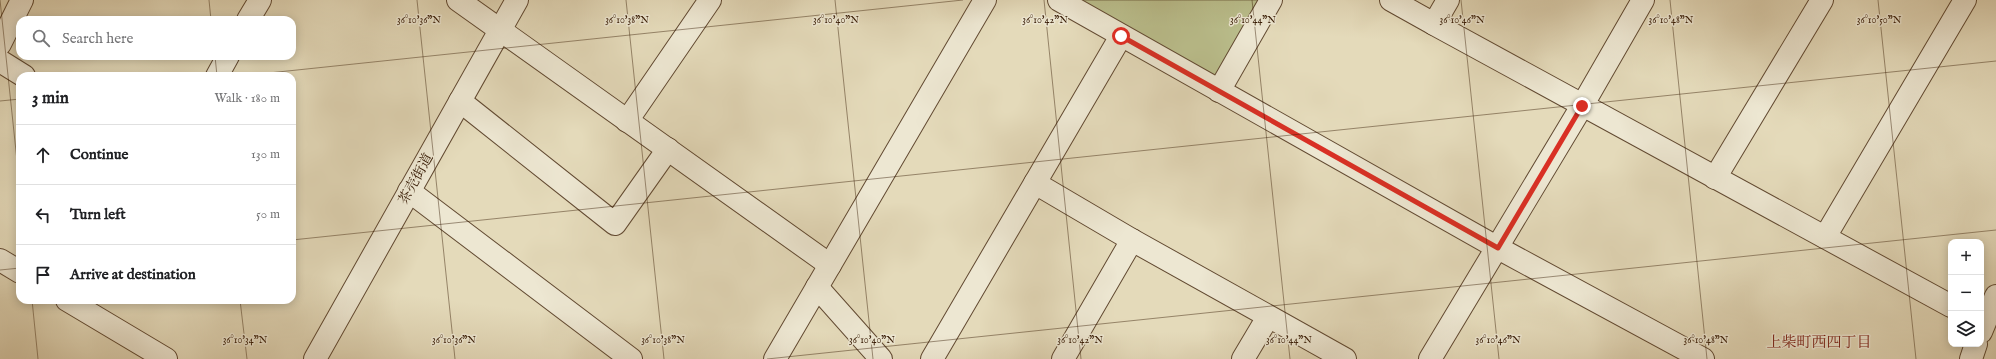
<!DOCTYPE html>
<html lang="en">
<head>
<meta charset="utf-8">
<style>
	body { margin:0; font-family:"IM FELL English","Noto Serif JP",serif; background:#f2f2f2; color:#202124 }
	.controls { position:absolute; right:12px; bottom:12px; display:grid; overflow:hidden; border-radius:8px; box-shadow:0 2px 10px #0003 }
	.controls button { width:36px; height:36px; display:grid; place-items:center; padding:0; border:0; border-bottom:1px solid #e0e0e0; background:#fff; color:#202124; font:20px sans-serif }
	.stop { position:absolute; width:12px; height:12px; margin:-9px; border:3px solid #d93025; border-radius:50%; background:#fff }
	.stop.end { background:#d93025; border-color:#fff; box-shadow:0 1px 4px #0008 }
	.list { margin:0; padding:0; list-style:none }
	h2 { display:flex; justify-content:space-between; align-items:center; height:52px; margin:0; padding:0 16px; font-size:17px }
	h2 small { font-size:13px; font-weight:400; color:#757577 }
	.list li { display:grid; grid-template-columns:26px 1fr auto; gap:12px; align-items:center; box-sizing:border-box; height:60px; padding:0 16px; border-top:1px solid #e0e0e0 }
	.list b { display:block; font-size:15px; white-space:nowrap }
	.list em { font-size:13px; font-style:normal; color:#757577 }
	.icon { flex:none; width:22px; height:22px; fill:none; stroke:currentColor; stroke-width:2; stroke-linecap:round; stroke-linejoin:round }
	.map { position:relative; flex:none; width:1996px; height:359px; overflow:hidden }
	.search { position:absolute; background:#fff; box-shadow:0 2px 10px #0003; left:16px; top:16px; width:280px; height:44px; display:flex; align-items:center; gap:10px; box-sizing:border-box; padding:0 14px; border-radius:12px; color:#757577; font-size:15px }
	.panel { position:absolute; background:#fff; box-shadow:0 2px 10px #0003; left:16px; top:72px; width:280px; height:232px; border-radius:12px }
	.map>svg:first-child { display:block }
</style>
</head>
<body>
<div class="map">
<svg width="1996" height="359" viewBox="0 0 1996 359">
	<rect width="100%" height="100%" fill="#e4daba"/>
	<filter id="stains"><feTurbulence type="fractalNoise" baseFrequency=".005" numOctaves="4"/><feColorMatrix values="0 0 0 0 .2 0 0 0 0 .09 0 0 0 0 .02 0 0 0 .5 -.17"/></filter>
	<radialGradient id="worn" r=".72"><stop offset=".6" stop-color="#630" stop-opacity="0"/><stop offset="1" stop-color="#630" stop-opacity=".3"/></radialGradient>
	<path fill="#babe8c" stroke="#786c48" d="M1080,0h179l-43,77z"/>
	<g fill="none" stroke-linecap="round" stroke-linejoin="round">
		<g stroke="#624a32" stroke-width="24">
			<g id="minor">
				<path d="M458,0l372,265"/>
				<path d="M1059,0l439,248 205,111"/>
				<path d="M1391,0l43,24"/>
				<path d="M1448,0l-14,24 517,282"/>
				<path d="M248,20l12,-20"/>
				<path d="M1121,36l-86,147 97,57 213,119"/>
				<path d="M0,44l22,-44"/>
				<path d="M0,61l24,15"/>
				<path d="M217,76l11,-20"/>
				<path d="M1219,91l52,-91"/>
				<path d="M460,101l155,123 53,-75"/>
				<path d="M627,121l83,-121"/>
				<path d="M1715,178l107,-178"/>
				<path d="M409,191l222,168"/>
				<path d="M1825,237l140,-237"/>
				<path d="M0,260l20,12"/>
				<path d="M817,287l64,72"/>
				<path d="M67,300l99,59"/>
				<path d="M1981,332l15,-36"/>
				<path d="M315,359l202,-359"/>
				<path d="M775,359l210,-359"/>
				<path d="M932,359l103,-176"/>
				<path d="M1063,359l69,-119"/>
				<path d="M1243,359l25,-42"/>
				<path d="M1430,359l152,-253 61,-106"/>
				<path d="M1971,359l5,-15"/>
			</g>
		</g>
		<use href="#minor" stroke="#ede7d2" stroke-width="22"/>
	</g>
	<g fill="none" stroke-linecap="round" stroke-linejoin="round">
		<path stroke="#d93025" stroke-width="5" d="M1121,36l377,212 84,-142"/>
	</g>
	<path fill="none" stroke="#361a04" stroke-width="1" stroke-opacity="0.45" d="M0,0l20,189M209,0l2,20M417,0l38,359M626,0l38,359M835,0l38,359M1044,0l37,359M1252,0l38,359M1461,0l38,359M1670,0l37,359M1878,0l38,359M215,56l2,20M240,76l723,-76M0,101l20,-2M292,240l1704,-179M0,270l20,-2M32,300l6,59M240,300l7,59M767,359l1229,-129"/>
	<g text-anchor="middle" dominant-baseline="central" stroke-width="3" stroke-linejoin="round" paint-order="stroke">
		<g font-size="14" fill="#361a04" stroke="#ede7d2">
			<text transform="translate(416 179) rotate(-61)">茶売街道</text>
		</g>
		<g font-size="15" fill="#7a1f14" stroke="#ede7d2">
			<text x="1819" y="342">上柴町西四丁目</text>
		</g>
	</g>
	<g font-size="10" text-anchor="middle" fill="#361a04" stroke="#ede7d2" stroke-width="3" stroke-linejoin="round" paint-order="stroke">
		<text x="419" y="23">36°10'36"N</text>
		<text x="627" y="23">36°10'38"N</text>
		<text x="836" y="23">36°10'40"N</text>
		<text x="1045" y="23">36°10'42"N</text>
		<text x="1253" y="23">36°10'44"N</text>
		<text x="1462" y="23">36°10'46"N</text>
		<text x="1671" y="23">36°10'48"N</text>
		<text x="1879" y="23">36°10'50"N</text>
		<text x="245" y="343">36°10'34"N</text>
		<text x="454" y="343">36°10'36"N</text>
		<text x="663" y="343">36°10'38"N</text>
		<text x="872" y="343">36°10'40"N</text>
		<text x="1080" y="343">36°10'42"N</text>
		<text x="1289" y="343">36°10'44"N</text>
		<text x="1498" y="343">36°10'46"N</text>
		<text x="1706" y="343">36°10'48"N</text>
	</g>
	<rect width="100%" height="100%" filter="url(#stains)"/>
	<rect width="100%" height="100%" fill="url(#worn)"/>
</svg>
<div class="controls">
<button>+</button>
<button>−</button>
<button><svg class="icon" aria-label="layers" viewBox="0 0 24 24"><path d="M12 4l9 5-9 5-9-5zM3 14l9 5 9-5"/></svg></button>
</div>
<div class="stop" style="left:1121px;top:36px"></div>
<div class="stop end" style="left:1582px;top:106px"></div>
<div class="search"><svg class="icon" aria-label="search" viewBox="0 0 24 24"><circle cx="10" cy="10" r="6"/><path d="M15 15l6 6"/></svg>Search here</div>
<section class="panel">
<h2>3 min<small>Walk · 180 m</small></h2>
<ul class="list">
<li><svg class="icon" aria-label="ahead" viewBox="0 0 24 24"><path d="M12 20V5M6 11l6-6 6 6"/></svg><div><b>Continue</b></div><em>130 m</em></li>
<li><svg class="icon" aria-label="left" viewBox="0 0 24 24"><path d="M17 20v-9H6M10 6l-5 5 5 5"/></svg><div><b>Turn left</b></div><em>50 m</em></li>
<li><svg class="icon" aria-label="arrive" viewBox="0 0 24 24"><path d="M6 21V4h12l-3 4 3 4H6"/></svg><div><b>Arrive at destination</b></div></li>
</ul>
</section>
</div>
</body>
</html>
